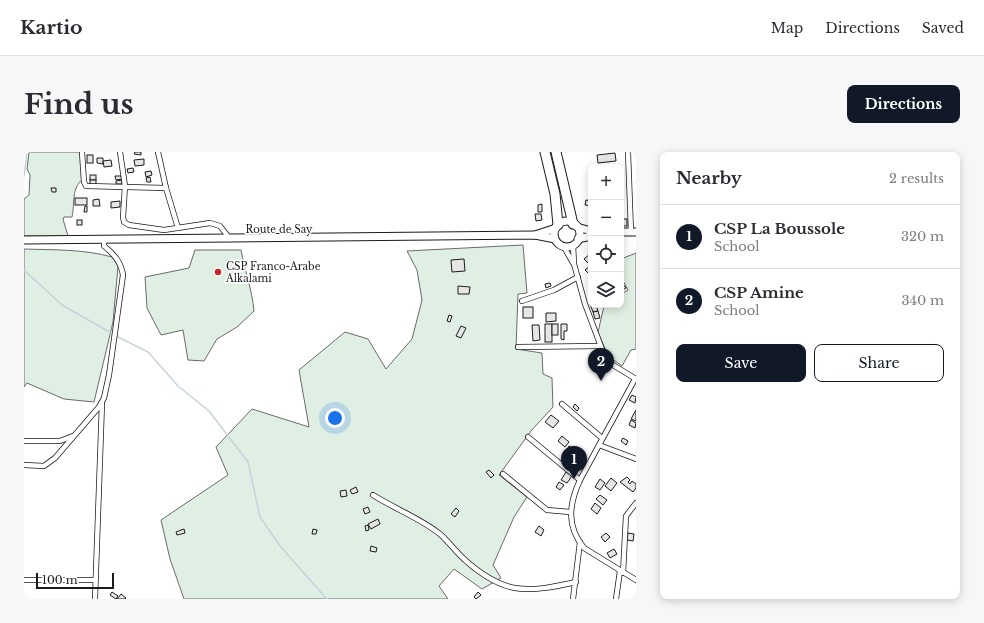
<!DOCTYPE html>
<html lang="en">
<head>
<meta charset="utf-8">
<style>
	body { margin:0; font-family:"Libre Baskerville",serif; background:#f7f7f7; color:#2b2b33 }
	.controls { position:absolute; right:12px; top:12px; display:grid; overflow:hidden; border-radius:8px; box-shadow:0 2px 10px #0003 }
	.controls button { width:36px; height:36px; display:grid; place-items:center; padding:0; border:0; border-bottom:1px solid #e1e1e2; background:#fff; color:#2b2b33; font:20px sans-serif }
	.scale { position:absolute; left:12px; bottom:10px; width:78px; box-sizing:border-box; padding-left:4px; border:2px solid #1a1a1a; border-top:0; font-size:11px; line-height:14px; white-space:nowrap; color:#1a1a1a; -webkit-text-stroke:3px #fff; paint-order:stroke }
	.you { position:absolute; left:311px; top:266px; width:14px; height:14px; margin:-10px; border:3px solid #fff; border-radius:50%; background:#1a73e8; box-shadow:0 0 0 6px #1a73e833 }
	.badge { display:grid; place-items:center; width:26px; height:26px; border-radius:50%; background:#111827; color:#fff; font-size:13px; font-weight:700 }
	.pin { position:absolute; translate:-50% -33px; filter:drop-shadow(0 1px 2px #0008) }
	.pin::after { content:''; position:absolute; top:21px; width:14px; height:12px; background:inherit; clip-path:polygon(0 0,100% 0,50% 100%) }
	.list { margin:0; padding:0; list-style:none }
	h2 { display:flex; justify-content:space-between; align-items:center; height:52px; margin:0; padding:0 16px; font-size:17px }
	h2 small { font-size:13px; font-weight:400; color:#7c7c81 }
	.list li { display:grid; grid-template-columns:26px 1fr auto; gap:12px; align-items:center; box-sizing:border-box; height:64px; padding:0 16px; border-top:1px solid #e1e1e2 }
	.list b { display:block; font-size:15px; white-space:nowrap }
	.list p { margin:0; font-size:13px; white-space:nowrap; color:#7c7c81 }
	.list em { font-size:13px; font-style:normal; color:#7c7c81 }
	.actions { display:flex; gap:8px; padding:12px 16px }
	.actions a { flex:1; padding:9px 0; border:1px solid #111827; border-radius:8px; text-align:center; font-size:14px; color:#111827 }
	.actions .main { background:#111827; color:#fff }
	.icon { flex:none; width:22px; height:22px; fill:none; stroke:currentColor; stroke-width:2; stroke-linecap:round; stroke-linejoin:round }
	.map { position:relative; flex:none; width:612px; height:447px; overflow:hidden; border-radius:8px }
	header { display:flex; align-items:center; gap:24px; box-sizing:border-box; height:56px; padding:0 20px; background:#fff; border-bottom:1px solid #e1e1e2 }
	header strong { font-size:19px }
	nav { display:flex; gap:22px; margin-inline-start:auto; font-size:14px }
	.intro { display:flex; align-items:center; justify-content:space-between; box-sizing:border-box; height:96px; padding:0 24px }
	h1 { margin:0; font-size:28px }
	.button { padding:10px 18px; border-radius:8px; background:#111827; color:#fff; font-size:14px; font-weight:700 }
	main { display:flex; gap:24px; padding:0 24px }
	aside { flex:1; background:#fff; border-radius:8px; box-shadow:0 2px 10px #0003 }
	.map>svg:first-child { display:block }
</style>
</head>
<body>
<header>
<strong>Kartio</strong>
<nav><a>Map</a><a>Directions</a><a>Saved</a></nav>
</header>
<div class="intro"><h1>Find us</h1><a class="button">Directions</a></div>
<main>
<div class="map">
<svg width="612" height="447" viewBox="0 0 612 447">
	<rect width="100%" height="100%" fill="#fff"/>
	<g fill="#e0efe3" stroke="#6a6a6a">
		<path d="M5,0h52l2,27c-12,9 -8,24 -11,38h-8l-1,2 5,17h-44v-37l5,-4 1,-20 -3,-6z"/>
		<path d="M499,93l4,48 -9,1 -2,55 26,4 1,21 9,4 1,29 -22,24 -32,44 28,22 -13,20 -21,48 8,13 -19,11 -28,-20 -15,17 9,13h-264l-14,-40 -9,-39 67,-45 -12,-28 36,-38 57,18 -10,-57 46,-38 23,7 18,30 26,-30 10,-39 -5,-30 -10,-19z"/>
		<path d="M0,97c29,1 60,0 88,8l6,9 -5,56 -19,80 -30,-3 -37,-16 -3,4z"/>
		<path d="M171,98h46c4,21 11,40 13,61l-17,16 -20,12 -13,22 -16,-1 -5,-30 -22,5 -14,-27 -2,-31 44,-9z"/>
		<path d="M612,101v96l-5,1 -9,16 -14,-10 -10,-24 6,-26 17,-1v-11l7,-4 -7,-13v-18z"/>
	</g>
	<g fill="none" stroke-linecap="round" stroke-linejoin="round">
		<g stroke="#c6d2dc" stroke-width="1.5">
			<path d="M0,24l3,-24"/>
			<path d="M0,118l38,35 51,29"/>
			<path d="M92,184l32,16 30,34 31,25 39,51 12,55 20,29 47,53"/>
		</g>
	</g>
	<g fill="#e6e6e6" stroke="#1a1a1a">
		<path d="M111,0h6v3l-7,-1z"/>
		<path d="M591,1l1,8 -18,2 -1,-8z"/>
		<rect x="63" y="3" width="6" height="8"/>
		<path d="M73,6h6v6l-6,-1z"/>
		<path d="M120,7v6l-9,1 -1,-6z"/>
		<path d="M87,8l1,6 -8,1 -1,-6z"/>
		<path d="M109,16l1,4 -6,1 -1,-4z"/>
		<path d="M127,19l1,4 -6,2 -1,-5z"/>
		<rect x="66" y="23" width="6" height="5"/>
		<path d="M91,24h6l1,3 -6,1z"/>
		<path d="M126,25l1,5h-4l-1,-4z"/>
		<rect x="66" y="28" width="6" height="5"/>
		<path d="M98,28v4h-6v-3z"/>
		<path d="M27,36h5v4h-4z"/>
		<rect x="51" y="46" width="12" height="7"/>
		<path d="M75,47l1,7h-7v-6z"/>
		<path d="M562,48l5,1v5l-6,-1z"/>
		<path d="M96,49v6l-9,1v-6z"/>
		<path d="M518,52v8h-4v-7z"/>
		<path d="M61,54h2v6h-3z"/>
		<path d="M511,62h6l1,6 -6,1z"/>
		<rect x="598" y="67" width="5" height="7"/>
		<rect x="53" y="68" width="5" height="5"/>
		<path d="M567,101v7l-3,3 -4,-4z"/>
		<path d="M440,107l1,12 -13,1 -1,-12z"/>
		<path d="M567,113v8l-2,1 -4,-4z"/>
		<path d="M526,131l1,3 -5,2 -1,-4z"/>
		<path d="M598,131l4,5 -5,3v-7z"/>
		<path d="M434,134l12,1 -1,7h-11z"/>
		<path d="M566,152l6,1 2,6 -5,1z"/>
		<rect x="499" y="155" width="10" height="11"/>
		<path d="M574,159l2,7 -5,1 -2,-7z"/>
		<path d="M522,161h10v8l-10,1z"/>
		<path d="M425,163l3,1 -2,6 -3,-1z"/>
		<rect x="521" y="172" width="7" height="18"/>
		<rect x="528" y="172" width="6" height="11"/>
		<path d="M537,172h6v7h-3v9l-3,-1z"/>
		<path d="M508,173h7l1,15 -7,1z"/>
		<path d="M437,174l5,2 -5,10 -5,-2z"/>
		<path d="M608,243l4,2 -1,6 -6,-3z"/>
		<path d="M551,252l4,4 -2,3 -4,-4z"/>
		<path d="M612,258v11l-5,-2z"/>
		<path d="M527,263l8,6 -6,7 -8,-6z"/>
		<path d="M607,268l5,3 -1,5 -6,-3z"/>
		<path d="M538,284l7,6 -4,5 -7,-6z"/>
		<path d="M599,286l5,3 -2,4 -5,-4z"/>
		<path d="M545,294l5,3 -4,5 -4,-3z"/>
		<path d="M557,300l5,4 -3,3 -5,-4z"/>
		<path d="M541,302l5,2 -2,5 -5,-3z"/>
		<path d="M465,318l5,5 -3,3 -5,-6z"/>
		<path d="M542,320l6,4 -5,7 -6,-3z"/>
		<path d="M603,325l3,3 -2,2 2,2 2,-3 4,3v4l-3,4 -13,-10z"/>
		<path d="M587,326l6,5 -6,8 -6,-5z"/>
		<path d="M576,327l5,4 -5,7 -5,-3z"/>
		<path d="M535,330l5,3 -4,5 -4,-3z"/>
		<path d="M332,335l2,5 -6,2 -2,-4z"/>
		<path d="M322,338l1,6 -6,1 -1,-6z"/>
		<path d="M576,343l7,5 -4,5 -7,-6z"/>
		<path d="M571,351l6,5 -4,6 -6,-5z"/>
		<path d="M344,355l2,5 -5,2 -2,-5z"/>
		<path d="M432,356l3,3 -4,6 -4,-3z"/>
		<path d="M354,367l2,5 -9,5 -3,-5z"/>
		<path d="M344,373l1,5 -3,1 -1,-5z"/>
		<path d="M515,374l5,4 -3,6 -6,-4z"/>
		<path d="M160,377l1,4 -8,2 -1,-3z"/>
		<path d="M289,377l4,1 -1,4h-4z"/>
		<path d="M582,381l4,4 -5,5 -4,-5z"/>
		<path d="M604,381l6,1 -1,7 -6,-1z"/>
		<path d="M347,394l6,2 -1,4 -6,-1z"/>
		<path d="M590,397l3,5 -7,4 -3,-5z"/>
		<path d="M88,440l6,4 -2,3 -6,-4z"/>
		<path d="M454,440l3,3 -5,4 -2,-2z"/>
		<path d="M97,442l5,4 -1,1h-8z"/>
	</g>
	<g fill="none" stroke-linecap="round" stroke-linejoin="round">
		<g stroke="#1a1a1a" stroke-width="6">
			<g id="street">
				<path d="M58,0l2,30 2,4 80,2"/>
				<path d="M96,0l5,34 -2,31 1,5 5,3 35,5 46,-7 10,3 10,13"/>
				<path d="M134,0l8,36 12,40"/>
				<path d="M604,0l3,80"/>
				<path d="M549,93l1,19 11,40 18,48 10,13 23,14"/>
				<path d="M540,95l9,16"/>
				<path d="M498,149l32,-11 24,-13"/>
				<path d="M494,195l82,-1"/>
				<path d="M611,227l-55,101c-11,24 -14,46 4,68l52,32"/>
				<path d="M538,252l40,34"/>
				<path d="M504,285l52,43"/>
				<path d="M0,289h36l13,-5"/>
				<path d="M575,293l37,14"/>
				<path d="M0,313l20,1 11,-8 44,-51 5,-9 5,-23 14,-100c-2,-13 -9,-21 -19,-29v-7"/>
				<path d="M479,322l44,36 23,2"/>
				<path d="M349,343c22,14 47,23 67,39 9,8 16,18 25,26 39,35 62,33 111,22"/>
				<path d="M599,421l3,-57 10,-13"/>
				<path d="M0,428h71"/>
				<path d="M71,447l7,-196"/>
				<path d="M549,447l7,-57"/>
				<path d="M592,447l4,-28"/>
			</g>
		</g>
		<g stroke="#1a1a1a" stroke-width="9">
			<g id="secondary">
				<circle cx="543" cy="82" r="13"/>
				<path d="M553,75l14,4"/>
				<path d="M597,80h15"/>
				<path d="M511,83l21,-7"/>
				<path d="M554,87l13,-3"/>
				<path d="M0,88l511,-5 20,4"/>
			</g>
		</g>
		<g stroke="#1a1a1a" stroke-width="11">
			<g id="highway">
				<path d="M521,0l10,42 3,31"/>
				<path d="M532,0l17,72"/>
			</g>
		</g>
		<use href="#street" stroke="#fff" stroke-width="4.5"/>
		<use href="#secondary" stroke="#fff" stroke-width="7"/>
		<use href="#highway" stroke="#fff" stroke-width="9"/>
	</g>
	<circle fill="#c62828" stroke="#fff" stroke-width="1.5" cx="194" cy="120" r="4"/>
	<g text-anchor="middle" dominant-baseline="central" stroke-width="3" stroke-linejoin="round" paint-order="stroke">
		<g font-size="10" fill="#1a1a1a" stroke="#fff">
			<text x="255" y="77">Route de Say</text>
		</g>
		<g font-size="10" fill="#1a1a1a" stroke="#fff" text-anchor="start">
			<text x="202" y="114">CSP Franco-Arabe<tspan x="202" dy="12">Alkalami</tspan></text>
		</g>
	</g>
</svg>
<div class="controls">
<button>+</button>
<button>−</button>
<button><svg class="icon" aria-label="locate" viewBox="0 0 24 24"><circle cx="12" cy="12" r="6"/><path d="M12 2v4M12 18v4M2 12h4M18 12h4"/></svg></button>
<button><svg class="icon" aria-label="layers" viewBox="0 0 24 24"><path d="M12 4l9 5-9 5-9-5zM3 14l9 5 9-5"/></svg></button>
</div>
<div class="scale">100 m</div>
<div class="you"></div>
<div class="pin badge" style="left:550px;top:327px">1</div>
<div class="pin badge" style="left:577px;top:229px">2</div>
</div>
<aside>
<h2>Nearby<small>2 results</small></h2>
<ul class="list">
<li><span class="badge">1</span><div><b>CSP La Boussole</b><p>School</p></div><em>320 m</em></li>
<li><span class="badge">2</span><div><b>CSP Amine</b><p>School</p></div><em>340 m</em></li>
</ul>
<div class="actions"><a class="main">Save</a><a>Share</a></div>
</aside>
</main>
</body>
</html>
